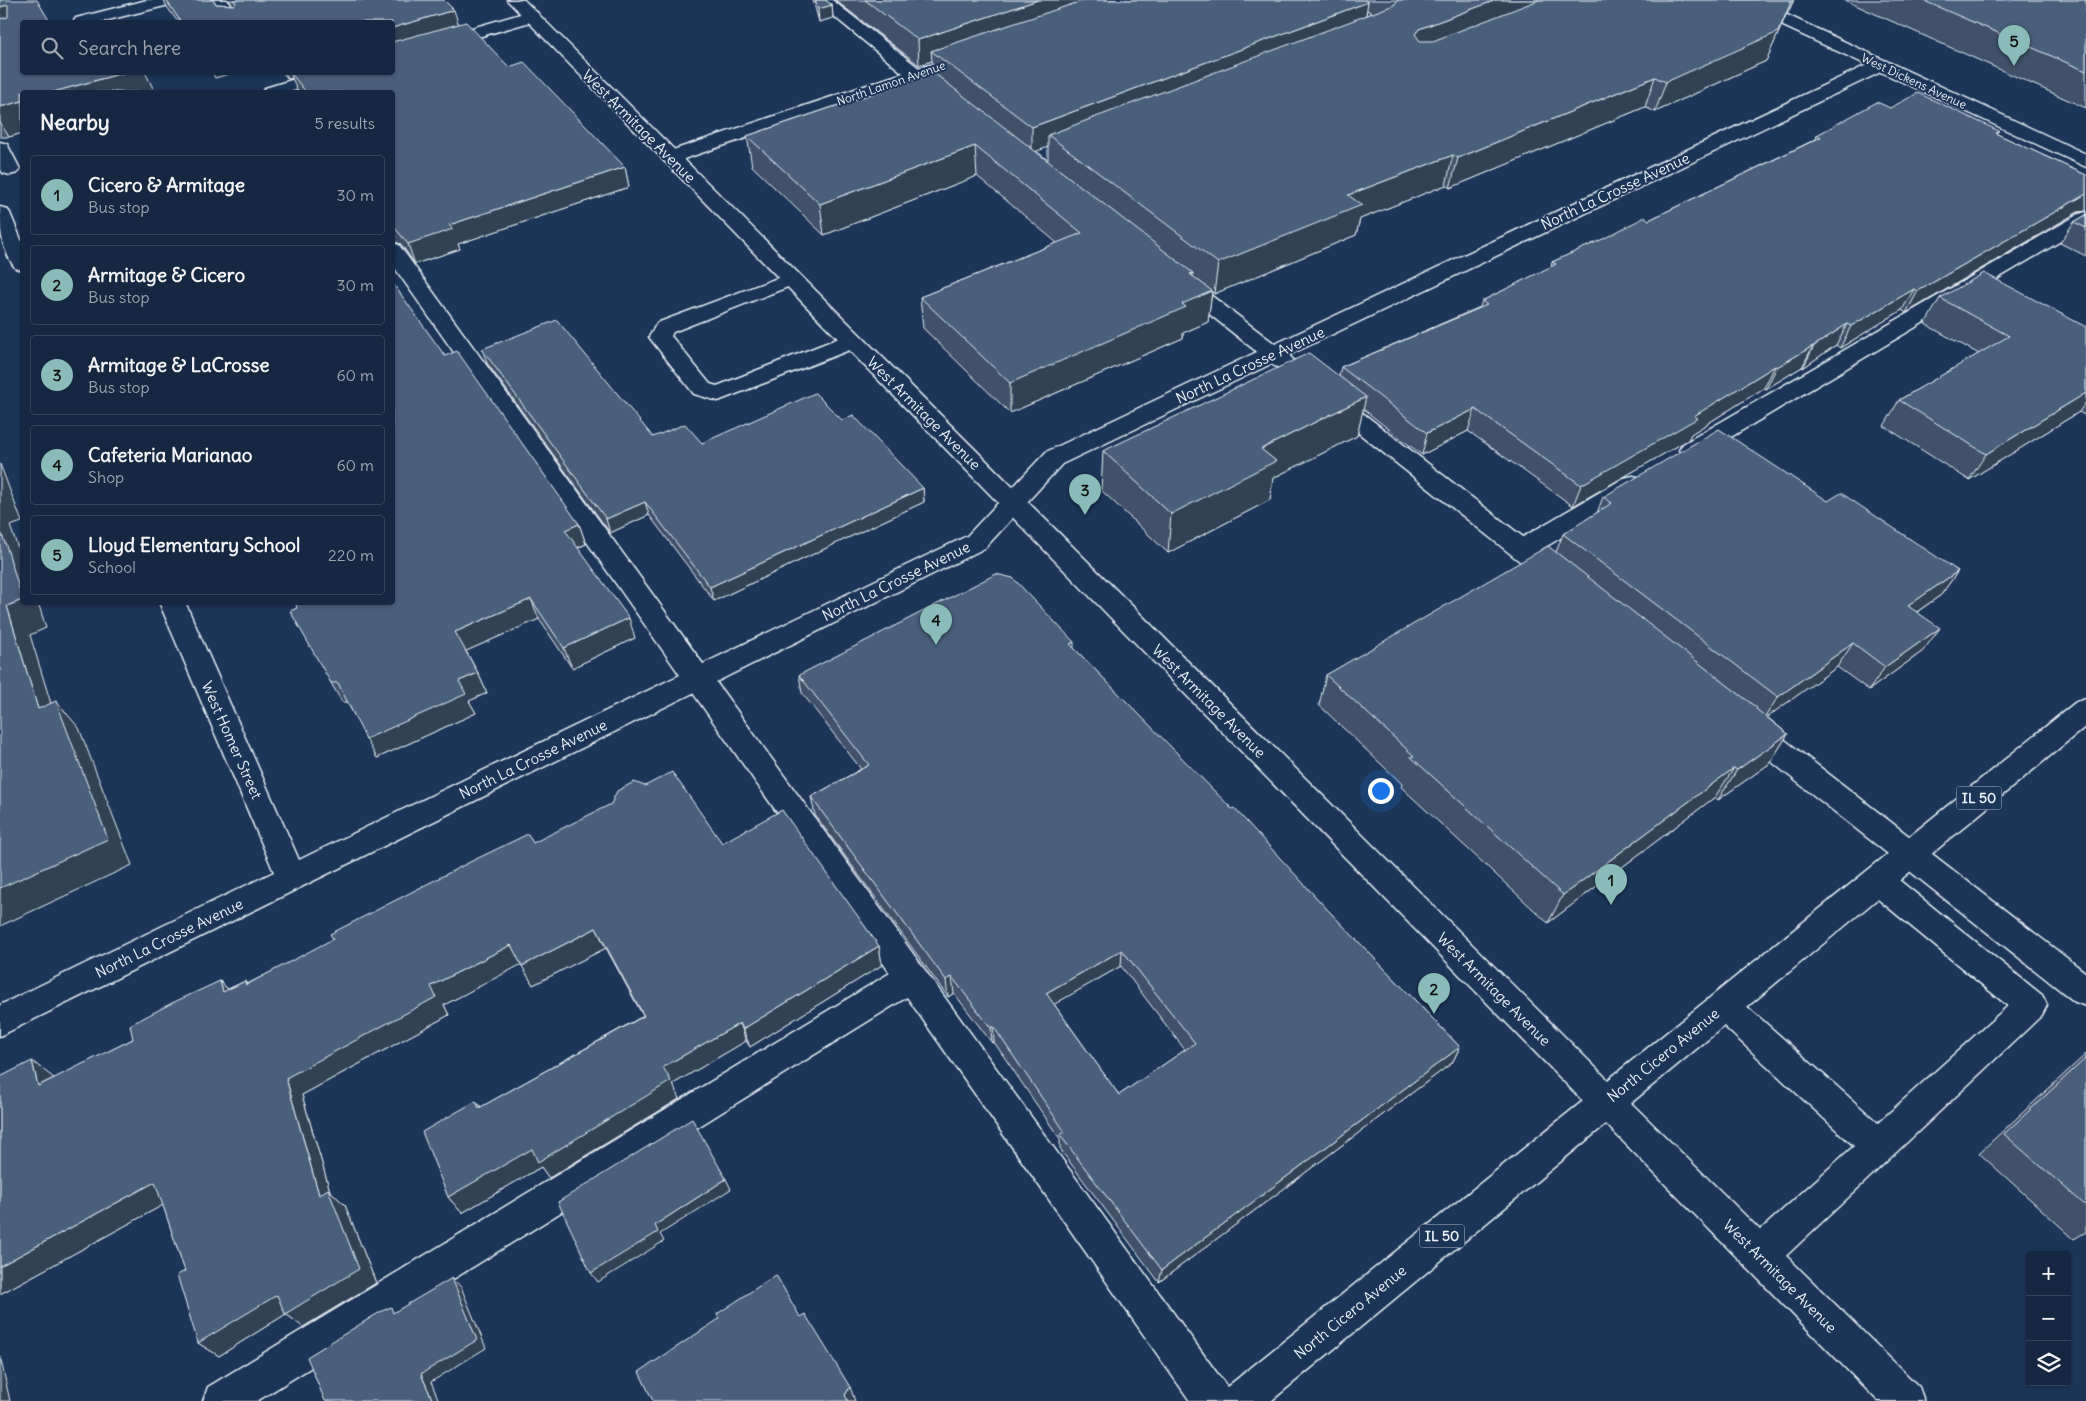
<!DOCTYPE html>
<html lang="en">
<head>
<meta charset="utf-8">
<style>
	body { margin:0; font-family:Delius,sans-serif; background:#1f3048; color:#f1f3f6 }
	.controls { position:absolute; right:15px; bottom:15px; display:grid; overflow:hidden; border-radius:5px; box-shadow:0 1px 4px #0004 }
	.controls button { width:45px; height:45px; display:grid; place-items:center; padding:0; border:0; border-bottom:1px solid #35445a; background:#162841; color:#f1f3f6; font:25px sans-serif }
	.you { position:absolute; left:1380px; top:790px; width:18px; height:18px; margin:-12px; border:4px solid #fff; border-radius:50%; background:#1a73e8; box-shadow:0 0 0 8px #1a73e833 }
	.badge { display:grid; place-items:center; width:32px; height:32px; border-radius:50%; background:#8bbbb9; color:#111; font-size:16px; font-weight:700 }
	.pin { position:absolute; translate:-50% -41px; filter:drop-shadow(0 1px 2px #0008) }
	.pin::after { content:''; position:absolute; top:26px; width:18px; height:15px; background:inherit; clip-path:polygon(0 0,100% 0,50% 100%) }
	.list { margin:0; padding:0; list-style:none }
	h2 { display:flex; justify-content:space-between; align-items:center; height:65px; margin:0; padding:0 20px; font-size:21px }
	h2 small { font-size:16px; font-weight:400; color:#9ea6b1 }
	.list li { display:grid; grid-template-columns:32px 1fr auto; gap:15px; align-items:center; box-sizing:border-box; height:80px; margin:0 10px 10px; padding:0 10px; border:1px solid #35445a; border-radius:5px }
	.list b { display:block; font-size:19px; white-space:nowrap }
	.list p { margin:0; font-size:16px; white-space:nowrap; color:#9ea6b1 }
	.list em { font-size:16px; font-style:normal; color:#9ea6b1 }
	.icon { flex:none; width:28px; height:28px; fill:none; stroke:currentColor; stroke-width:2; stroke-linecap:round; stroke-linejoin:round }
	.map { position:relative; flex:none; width:2086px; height:1401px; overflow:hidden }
	.search { position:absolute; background:#162841; box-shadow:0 1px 4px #0004; left:20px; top:20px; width:375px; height:55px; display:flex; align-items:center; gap:12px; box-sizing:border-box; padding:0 18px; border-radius:5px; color:#9ea6b1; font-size:19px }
	.panel { position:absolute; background:#162841; box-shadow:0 1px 4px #0004; left:20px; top:90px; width:375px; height:515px; border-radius:5px }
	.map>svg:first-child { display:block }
</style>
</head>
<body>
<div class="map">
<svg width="2086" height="1401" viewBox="0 0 2086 1401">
	<rect width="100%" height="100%" fill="#1d3557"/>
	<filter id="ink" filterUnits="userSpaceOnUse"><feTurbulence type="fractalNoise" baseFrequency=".02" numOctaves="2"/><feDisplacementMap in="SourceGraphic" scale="10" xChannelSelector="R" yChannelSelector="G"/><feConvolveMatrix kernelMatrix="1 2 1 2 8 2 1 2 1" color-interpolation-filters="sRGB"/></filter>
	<g filter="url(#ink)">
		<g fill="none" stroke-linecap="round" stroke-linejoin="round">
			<g stroke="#e8f1f8" stroke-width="3">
				<g id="minor">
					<path d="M147,0h28l-2,4 -73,18h-27l3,-4z"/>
					<path d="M211,0h16l15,22h-16z"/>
					<path d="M814,0h18l87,68 11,-3 6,1 3,4 -3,4 -6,2 26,21 3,4 -3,4c-16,4 -30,-14 -42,-24l-236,80 -7,2 -7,-2 -3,-4 3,-4 239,-80z"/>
					<path d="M1734,0h21l331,154v13l-205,-95 -592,283 7,8 -3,5c-9,2 -14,1 -22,-4l-209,100 -77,84 -269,134 511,705 5,14h-42l-283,-404 -650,404h-54l5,-14 682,-414 -197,-280 -693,343v-31l274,-133 -115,-270h26l114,258 381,-185 -288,-411v-21l7,2 304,419 264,-128 79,-84 211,-100 -83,-66 -4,-4 4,-4 7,-2 7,2 87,66 592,-279 -131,-61z"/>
					<path d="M531,11l6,1 2,4 -2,4 -145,42v-11z"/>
					<path d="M318,72h30l-3,4 -56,16h-27l3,-4z"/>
					<path d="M0,142l7,2 13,25 -3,4 -7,2 -7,-2 -3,-5z"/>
					<path d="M0,207l7,2 3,4 12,29v28l-7,-2c-14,-20 -15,-38 -15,-61z"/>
					<path d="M2086,212v14l-387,230 -8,2 -8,-2 -4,-6 4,-6 396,-230z"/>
					<path d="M791,273l7,2 3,4 -3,4 -125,49 -2,4 39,48 7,2 127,-50 8,-2 8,2 3,5 -3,5 -142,55 -24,-7 -45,-57 8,-14z"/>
					<path d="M1330,392l8,2 185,143 101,-59 9,-2 9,2 3,6 -3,6 -102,60 29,22 4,7 -4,7 -9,2 -9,-2 -229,-182 -3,-5 3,-5z"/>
					<path d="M1749,717l10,3 327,253v33l-11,-4 -336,-266 -4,-8 4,-8z"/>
					<path d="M1878,868l11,4 153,123 5,10 -5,10 -269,253 -13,5 -13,-5 -5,-13 5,-13 107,-96 -141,-130 -5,-10 5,-10 11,-5 11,5 143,127 130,-117 -141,-116 -4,-9 4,-9z"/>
				</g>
			</g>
			<g stroke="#e8f1f8" stroke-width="3">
				<path id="major" d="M507,0h17l1084,1080 468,-378 10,-3v27l-455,377 288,284 5,14h-46l-272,-277 -335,277h-49l5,-14 356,-286z"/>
			</g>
			<use href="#minor" fill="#1d3557" fill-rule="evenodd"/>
			<use href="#major" fill="#1d3557" fill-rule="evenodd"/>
		</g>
		<g fill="#3f5169" stroke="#e8f1f8" fill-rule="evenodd">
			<path d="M0,0l22,92v41l-13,4h-9z"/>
			<path d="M164,0h49l3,4 17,1 -4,-5h215l15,24 166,143 4,20 -171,57 2,5 -45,15 -14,-20 -9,-3v-149h-94l-6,-14 -4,1 -6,-7h110v-50h-214l-11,-15z"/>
			<path d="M813,0h12l7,5 1,13 -14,4z"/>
			<path d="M835,0h959l-6,13h-1l-21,48 -111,51 -10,-5 -195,81 -4,-3 -86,34 -4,16 -142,59 -2,-2 -4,30 -25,11v5l-173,75 -87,-85 -3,-31 137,-54 -80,-67 -153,59 -72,-69 -5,-30 186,-63 -1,-12 -13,4zM1367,10l5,3 -6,3zM1048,147v13l-12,-9z"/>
			<path d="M1844,0h242v108z"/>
			<path d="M1890,108l107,26 89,41v36l-8,1 -172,101 -4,-3 -62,38 -4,-3 -33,23 -1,-1 -36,22 -2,-1 -73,46 -3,6 -115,66 -105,-75 -46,24 -59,-46 -6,27 -84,42 -3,22 -102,53 -67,-63 2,-39 236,-75 2,-9 139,-60 2,-6 69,-34 1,-5 97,-42 167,-81 1,-4z"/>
			<path d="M2086,215v41l-26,-13 14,-21z"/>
			<path d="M1940,298l146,29v89l-7,-4 -110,68 -85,-54 15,-26 80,-46 -54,-30z"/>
			<path d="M482,349l171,88 49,6 140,-23 81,68 1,14 -210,99 -65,-86 -39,18 -123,-170z"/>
			<path d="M445,356l134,168 7,20 -8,4 57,90 -63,30 -33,-49 -73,32 12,22 9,20 -18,8 7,12 -99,45 -30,-56h-5l-11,-19 -34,-75z"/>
			<path d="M1603,497l225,4 130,70 -17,24 -24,17 6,39 -54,39 -32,-23 -70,50 21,17 -19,30 -51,36 -3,-3 -167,126 -147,-136 1,-3 -83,-79 7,-30 230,-123 7,-18 34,-21z"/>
			<path d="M1074,648l386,399 -8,16 -293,219 -99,-133v-10l-66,-97 -2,1 -38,-50 -6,4 -133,-182 -4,-18 50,-28 -59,-76 -3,-18zM1121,966l64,84 -66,45 -65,-91z"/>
			<path d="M533,843h189l157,103 3,19 -132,82 -4,-6 -73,43 6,15 -130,79 -8,-11 -79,46 -14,-16 28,-96 5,6 162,-91 -37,-68 -73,37 -12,-21 -77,41 5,10 -147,80 28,96 15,14 31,78 -73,44 -17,-13 -67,42 -21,-13 -13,-72 -22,-66 -163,89v-217l54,2 79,-40 87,-58 8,8 17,-8 2,3z"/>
			<path d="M2086,1054v178l-12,7 -95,-86z"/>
		</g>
		<g fill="#334255" stroke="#e8f1f8">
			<path d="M1038,0h76l-183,51 1,10 -13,4 -1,-25z"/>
			<path d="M1496,0h67l-153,63 5,-29 4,-5z"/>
			<path d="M1792,0l-11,27 -15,34 -111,51 11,-30z"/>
			<path d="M1368,2l-4,25 -316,108v12l-16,6v-26z"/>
			<path d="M8,5l14,25 -22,7v-30z"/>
			<path d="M832,5l1,13 -14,4 -1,-13z"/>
			<path d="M454,10l6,19 -68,20v-21z"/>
			<path d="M127,72h18l10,20h-102z"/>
			<path d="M212,72h24l-21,6z"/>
			<path d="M285,72h5l2,6 -4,1z"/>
			<path d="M1655,77l-10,30 -195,81 8,-30z"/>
			<path d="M22,101v32l-13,4 -9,-15v-15z"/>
			<path d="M975,146l2,30 -153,59 -4,-31z"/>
			<path d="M1453,155l-7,30 -86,34 -4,16 -142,59 4,-31 130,-68z"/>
			<path d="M625,167l4,20 -171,57 2,5 -45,15 -7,-20 41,-19z"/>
			<path d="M2086,194v17l-8,1 -172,101 12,-22z"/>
			<path d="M392,265l3,7 -3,1z"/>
			<path d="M1193,273l-2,27 21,-9 -4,31 -25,11v5l-173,75v-30z"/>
			<path d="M1914,289l-12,21 -62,38 11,-22z"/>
			<path d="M1847,324l-11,21 -33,23 11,-22z"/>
			<path d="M1813,346l-11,21 -36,22 11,-22z"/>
			<path d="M1775,366l-11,22 -73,46 -3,6 -115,66 8,-21z"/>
			<path d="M2086,393v9l-7,10 -110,68 17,-26z"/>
			<path d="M1366,397l-9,39 -84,42 -3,22 -102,53 3,-39 90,-65z"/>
			<path d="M1475,409l-7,22 -46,24 5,-22z"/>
			<path d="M0,464l22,58 -12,4 12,33v39l-22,-68z"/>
			<path d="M923,488l1,14 -210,99 -4,-14z"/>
			<path d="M645,502l4,13 -39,18 -4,-14z"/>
			<path d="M579,524l7,20 -14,6 -7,-20z"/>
			<path d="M1958,571l-17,24 -49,34 16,-23z"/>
			<path d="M531,599l8,20 -75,33 -9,-20z"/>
			<path d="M22,600v2h16l8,26 -16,7 31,101 -23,-27 -31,-103z"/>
			<path d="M629,618l6,20 -63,30 -8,-20z"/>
			<path d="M1940,628l-17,23 -54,39 16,-23z"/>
			<path d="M1074,642v19l-4,-17z"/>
			<path d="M1853,643l-16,24 -74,53 15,-23z"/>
			<path d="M478,673l9,20 -18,8 7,12 -99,45 -11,-19 93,-58z"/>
			<path d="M56,701l23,27 53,137 -132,61v-38z"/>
			<path d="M1788,734l-19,30 -51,36 19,-30z"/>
			<path d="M1734,768l-19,29 -167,126 15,-28z"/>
			<path d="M596,928l10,20 -73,37 -11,-19z"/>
			<path d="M511,945l11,19 -78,41 5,10 -147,80 28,96 15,14 31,78 -73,44 -17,-13 -67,42 -21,-13 121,-148 -33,-117 145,-92z"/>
			<path d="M879,946l3,19 -132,82 -7,-18z"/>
			<path d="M1122,950l-1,16 -75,43v-16z"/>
			<path d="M952,977l2,16 -6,4 -2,-17z"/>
			<path d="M220,981l17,18 -14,-7z"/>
			<path d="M740,1023l6,18 -73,43 6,15 -130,79 -8,-11 -79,46 -14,-16 215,-130z"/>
			<path d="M993,1026l1,16 -2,1 -1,-15z"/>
			<path d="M1460,1047l-8,16 -293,219 3,-12z"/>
			<path d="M32,1061l22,17 -16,8z"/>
			<path d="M726,1179l5,10 -71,45 4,7 -66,41 -7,-9 64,-48z"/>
			<path d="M155,1182l21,16 -176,96v-28z"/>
			<path d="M452,1278l9,9 25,61 -55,34 8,19h-6l-12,-27z"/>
			<path d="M0,1356l10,45h-10z"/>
			<path d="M850,1387l5,14h-8l-2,-6z"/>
		</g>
		<g fill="#495e7a" stroke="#e8f1f8" fill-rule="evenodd">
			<path d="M0,0h37l13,22h-28v50h105l-74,20h-31v9l-22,6v-88l8,-2v-12l-8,2z"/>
			<path d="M166,0h47l3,4 18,1 2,-2 -3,-3h211l10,10 -62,18v-6h-211z"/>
			<path d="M815,0h10l7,5 -14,4z"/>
			<path d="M865,0h173l-120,40z"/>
			<path d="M1085,0h279l4,2 -336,125 -101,-76z"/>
			<path d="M1398,0h98l-77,29 -4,5 5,7h13l106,-41h253l-14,32 -112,50 -11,-5 -197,81 -5,-3 -105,40 14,10 -144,58 -170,-128 346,-130z"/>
			<path d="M1922,0h164v71z"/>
			<path d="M466,22l43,45 15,-5 101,105 -176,58 4,4 -45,15 -16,-20v-132h-86l-16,-20h102v-30z"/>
			<path d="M934,73l259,200 -3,1 22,17 -30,13 4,3 -176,76 -90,-86 162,-64 -107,-87 -155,58 -73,-68z"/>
			<path d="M1918,93l81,38 -4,2 91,42v19l-168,97 -4,-2 -63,37 -4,-2 -33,22h-1l-36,21 -2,-1 -81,50 4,2 -117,67 -106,-76 -48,24 -86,-66 146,-62 -5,-4 74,-37 -4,-2 51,-23 42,-22 4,3 172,-83 -4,-2 60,-33 13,6z"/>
			<path d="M2086,215v13l-12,-6z"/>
			<path d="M1984,273l102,54v66l-100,61 -87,-54 110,-64 -69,-38z"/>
			<path d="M392,282l53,74 12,-5 122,173 -14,6 64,88 -65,30 -33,-49 -76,33 23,41 -19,8 7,13 -100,45 -28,-56h-7l-41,-72 7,-3 -2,-6h97z"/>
			<path d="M557,320l96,117 32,-13 17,19 113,-50 27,27 11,-5 70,73 -213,99 -65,-85 -39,17 -124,-170z"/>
			<path d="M1309,353l57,44 -105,52 15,12 -105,53 -68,-63z"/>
			<path d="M1719,429l109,72 13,-8 117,78 -50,35 32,22 -55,39 -32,-24 -75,54 -215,-163 49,-31 -9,-6z"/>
			<path d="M0,530l7,18 15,50v2l-15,6 31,103 18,-8 52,138 -108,49z"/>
			<path d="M1548,546l209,162 -1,1 32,25 -51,36 -3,-2 -171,127 -152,-138 3,-1 -88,-81z"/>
			<path d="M996,574l17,4 61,64 -4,2 162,165 2,-1 92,100 134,139 -298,223 -102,-135 5,-3 -72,-106 -2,2 -39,-51 -6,3 -135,-183 58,-32 -70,-90zM1122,950l73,93 -76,52 -73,-102z"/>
			<path d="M672,772l50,71 60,-33 97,136 -136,83 -3,-6 -77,44 8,14 -133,81 -6,-13 -84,48 -26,-65 54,-31 3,7 165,-92 -48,-88 -74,38 -11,-21 -80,41 5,11 -150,81 33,117 9,-6 31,80 -74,45 -8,-19 -79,48 -21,-68 8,-4 -30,-89 -155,84v-189l32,-16 6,25 95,-47 -3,-14 42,-22 48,-22 3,11 22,-11 1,4 87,-46 -3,-5 140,-72 58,-28 5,9 78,-39 6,-13 17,-9 11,4z"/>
			<path d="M2086,1058v148l-82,-72z"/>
			<path d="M692,1119l34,60 -71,46 3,7 -67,41 -33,-71z"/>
			<path d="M776,1275l24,42 5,-3 45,73 -5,8 3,6h-195l-14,-29 80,-53 -2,-5z"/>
			<path d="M452,1278l25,62 -56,34 12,27h-108l-18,-44 73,-45 11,-5 2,6z"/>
		</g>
	</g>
	<g text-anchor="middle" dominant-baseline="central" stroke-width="4" stroke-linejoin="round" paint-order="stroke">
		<g font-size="12" fill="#e8f1f8" stroke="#1d3557">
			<text transform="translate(1914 81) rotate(25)">West Dickens Avenue</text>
			<text transform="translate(891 83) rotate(-19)">North Lamon Avenue</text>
		</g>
		<g fill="#1d3557" stroke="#abb9c8" stroke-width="1">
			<rect x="1956.5" y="786.5" width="45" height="23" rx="4"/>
			<rect x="1419.5" y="1224.5" width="45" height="23" rx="4"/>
		</g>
		<g font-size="14" font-weight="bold" fill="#e8f1f8">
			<text x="1979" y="798">IL 50</text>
			<text x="1442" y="1236">IL 50</text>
		</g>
		<g font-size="15" fill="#e8f1f8" stroke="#1d3557">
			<text transform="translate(639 126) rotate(45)">West Armitage Avenue</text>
			<text transform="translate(1615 191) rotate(-25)">North La Crosse Avenue</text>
			<text transform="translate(1250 365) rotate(-25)">North La Crosse Avenue</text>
			<text transform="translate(924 413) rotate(45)">West Armitage Avenue</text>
			<text transform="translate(896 581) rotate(-26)">North La Crosse Avenue</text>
			<text transform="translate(1209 701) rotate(45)">West Armitage Avenue</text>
			<text transform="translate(232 740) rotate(66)">West Homer Street</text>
			<text transform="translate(533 759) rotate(-26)">North La Crosse Avenue</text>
			<text transform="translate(169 938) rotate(-26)">North La Crosse Avenue</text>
			<text transform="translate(1494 989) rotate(45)">West Armitage Avenue</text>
			<text transform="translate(1663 1055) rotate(-39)">North Cicero Avenue</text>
			<text transform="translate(1780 1276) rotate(45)">West Armitage Avenue</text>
			<text transform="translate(1350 1312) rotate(-39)">North Cicero Avenue</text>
		</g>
	</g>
</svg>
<div class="controls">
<button>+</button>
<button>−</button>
<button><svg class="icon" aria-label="layers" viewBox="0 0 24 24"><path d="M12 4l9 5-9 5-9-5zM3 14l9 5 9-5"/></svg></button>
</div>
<div class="you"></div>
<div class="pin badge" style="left:1611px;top:905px">1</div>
<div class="pin badge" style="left:1434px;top:1014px">2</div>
<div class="pin badge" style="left:1085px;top:515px">3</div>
<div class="pin badge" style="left:936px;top:645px">4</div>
<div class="pin badge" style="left:2014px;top:66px">5</div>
<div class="search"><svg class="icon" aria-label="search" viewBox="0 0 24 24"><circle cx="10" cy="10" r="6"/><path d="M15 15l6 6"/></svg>Search here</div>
<section class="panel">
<h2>Nearby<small>5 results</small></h2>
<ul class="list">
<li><span class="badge">1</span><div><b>Cicero &amp; Armitage</b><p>Bus stop</p></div><em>30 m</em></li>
<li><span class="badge">2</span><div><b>Armitage &amp; Cicero</b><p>Bus stop</p></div><em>30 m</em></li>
<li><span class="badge">3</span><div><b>Armitage &amp; LaCrosse</b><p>Bus stop</p></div><em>60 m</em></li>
<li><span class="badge">4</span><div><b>Cafeteria Marianao</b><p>Shop</p></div><em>60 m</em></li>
<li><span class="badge">5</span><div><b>Lloyd Elementary School</b><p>School</p></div><em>220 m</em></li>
</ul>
</section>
</div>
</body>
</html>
